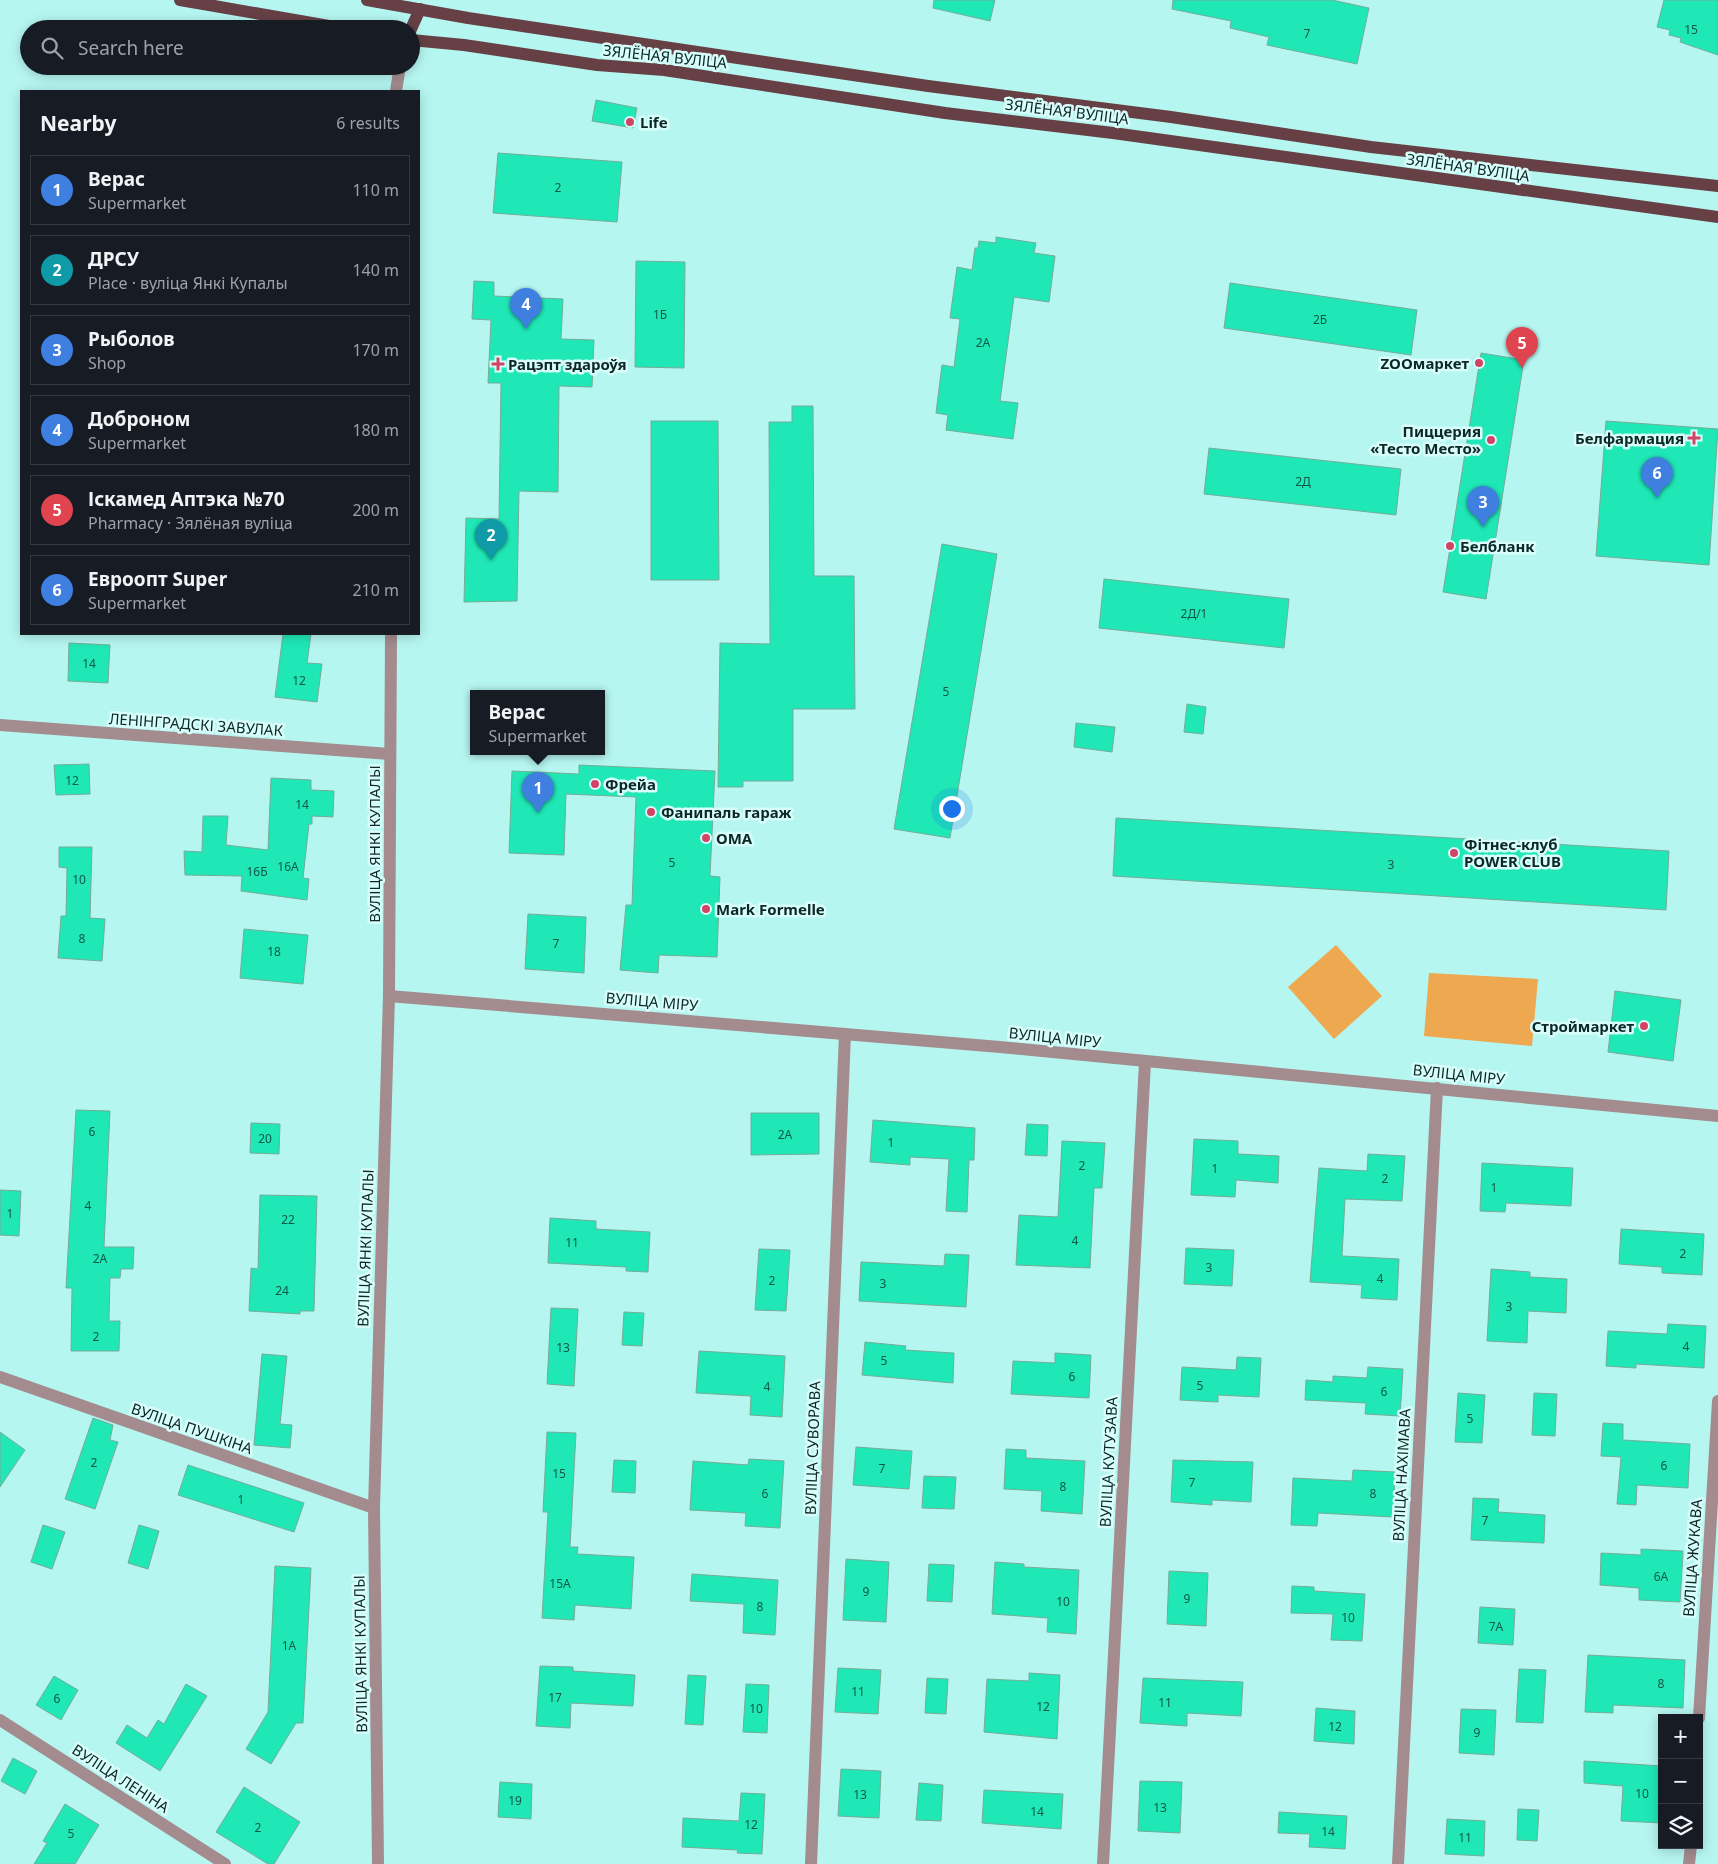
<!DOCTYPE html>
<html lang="en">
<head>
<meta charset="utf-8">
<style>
	body { margin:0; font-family:"Noto Sans",sans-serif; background:#242831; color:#f1f3f6 }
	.controls { position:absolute; right:15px; bottom:15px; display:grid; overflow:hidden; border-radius:0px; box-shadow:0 2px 12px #0003 }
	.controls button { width:45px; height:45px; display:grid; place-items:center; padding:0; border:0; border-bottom:1px solid #363941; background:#171b24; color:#f1f3f6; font:25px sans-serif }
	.you { position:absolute; left:951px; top:808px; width:18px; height:18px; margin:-12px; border:4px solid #fff; border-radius:50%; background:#1a73e8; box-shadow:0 0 0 8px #1a73e833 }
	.badge { display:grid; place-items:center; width:32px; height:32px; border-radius:50%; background:#d24366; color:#fff; font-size:16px; font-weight:700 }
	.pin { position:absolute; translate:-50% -41px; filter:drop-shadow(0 1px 2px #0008) }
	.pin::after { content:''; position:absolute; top:26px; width:18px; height:15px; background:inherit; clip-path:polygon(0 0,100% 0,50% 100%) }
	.popup { position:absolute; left:470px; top:690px; width:135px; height:65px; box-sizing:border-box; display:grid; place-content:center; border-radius:0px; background:#171b24; filter:drop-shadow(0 1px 4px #0005); font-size:16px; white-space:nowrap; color:#9ea1a6 }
	.popup b { font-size:19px; color:#f1f3f6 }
	.popup::after { content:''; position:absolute; left:50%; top:100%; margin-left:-10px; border:10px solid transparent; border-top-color:#171b24 }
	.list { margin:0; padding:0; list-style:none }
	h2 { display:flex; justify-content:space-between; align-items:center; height:65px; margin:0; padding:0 20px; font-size:21px }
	h2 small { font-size:16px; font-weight:400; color:#9ea1a6 }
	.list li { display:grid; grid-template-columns:32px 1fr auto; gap:15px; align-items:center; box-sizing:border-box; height:70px; margin:0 10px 10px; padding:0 10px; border:1px solid #363941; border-radius:0px }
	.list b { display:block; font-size:19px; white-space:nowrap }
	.list p { margin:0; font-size:16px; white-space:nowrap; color:#9ea1a6 }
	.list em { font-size:16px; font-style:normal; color:#9ea1a6 }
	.icon { flex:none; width:28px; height:28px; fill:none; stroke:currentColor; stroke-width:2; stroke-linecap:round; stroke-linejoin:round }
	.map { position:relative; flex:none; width:1718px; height:1864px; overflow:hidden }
	.search { position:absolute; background:#171b24; box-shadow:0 2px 12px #0003; left:20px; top:20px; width:400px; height:55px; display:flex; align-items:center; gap:12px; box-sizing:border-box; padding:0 18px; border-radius:28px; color:#9ea1a6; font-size:19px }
	.panel { position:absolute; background:#171b24; box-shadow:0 2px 12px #0003; left:20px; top:90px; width:400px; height:545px; border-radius:0px }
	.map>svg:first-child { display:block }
</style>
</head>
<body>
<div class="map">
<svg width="1718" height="1864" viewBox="0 0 1718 1864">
	<rect width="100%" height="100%" fill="#b6f6f1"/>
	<g fill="#eea850">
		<path d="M1336,945l46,51 -48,43 -46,-52z"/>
		<path d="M1429,973l109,6 -6,67 -108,-10z"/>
	</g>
	<g fill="#1fe7b6" stroke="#75ac98">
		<path d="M934,0h61l-5,21 -57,-13z"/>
		<path d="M1173,0h159l37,8 -12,56 -90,-19 2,-8 -39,-9 1,-7 -59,-12z"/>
		<path d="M1664,0h54v55l-38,-13 1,-4 -12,-3 1,-5 -13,-3z"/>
		<path d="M596,100l41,8 -4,20 -41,-7z"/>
		<path d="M498,153l124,9 -5,60 -124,-9z"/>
		<path d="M996,237l40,6 -2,10 21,3 -6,46 -35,-5 -14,104 18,2 -5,36 -67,-9 2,-15 -12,-2 6,-48 12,2 6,-48 -10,-1 7,-51 15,3 3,-22h3l1,-7 17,2z"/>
		<path d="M636,261l49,1 -1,106 -49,-1z"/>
		<path d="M474,281l20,1v14l69,3 -2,40 33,1 -2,47 -33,-1 -1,106 -39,-1 -2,110 -53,1 2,-84 33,1 2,-136h-13l3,-63 -19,-1z"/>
		<path d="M1230,283l187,27 -6,45 -187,-27z"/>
		<path d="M1481,353l43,7 -38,239 -43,-7z"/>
		<path d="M792,406h21l1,170h40l1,133h-62v72h-50v6h-25l2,-144 50,1 -1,-222h23z"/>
		<path d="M651,421h67l1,159h-68z"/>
		<path d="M1606,421l112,8 -9,136 -113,-9z"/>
		<path d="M1209,448l192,21 -5,46 -192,-21z"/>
		<path d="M942,544l55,10 -47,284 -56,-9z"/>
		<path d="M1104,579l185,20 -5,49 -185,-20z"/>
		<path d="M283,634h28l-4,29 15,1 -5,38 -42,-5z"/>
		<path d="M69,643l41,2 -2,38 -40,-2z"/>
		<path d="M1187,704l19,3 -3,27 -19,-2z"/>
		<path d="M1076,723l39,4 -3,25 -38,-5z"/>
		<path d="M89,764l1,30 -34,1 -2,-30z"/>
		<path d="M579,765l136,6 -5,105 10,1 -3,80 -58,-2 -1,18 -38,-3 6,-65h6l4,-108 -70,-3 -2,61 -55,-2 3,-82 67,3z"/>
		<path d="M271,778l40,2v10l23,1 -1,26 -21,-1v8h-3l-6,54 6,1 -2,21 -66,-9 1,-15 -57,-1 -1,-24 18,1 1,-36h25l-2,29 42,5z"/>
		<path d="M1116,818l553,33 -3,59 -553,-34z"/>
		<path d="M59,847h33l-2,71 15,1 -3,42 -44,-3 3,-42h5l1,-48 -8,-1z"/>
		<path d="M528,914l58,3 -2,56 -59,-4z"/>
		<path d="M244,929l64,6 -5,49 -63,-6z"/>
		<path d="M1615,991l66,9 -8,61 -65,-9z"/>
		<path d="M76,1110l34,1 -6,136h30l-1,22h-12l-1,9h-10l-1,43h11l-1,30h-48l1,-63h-6z"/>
		<path d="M751,1113h68v41l-68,1z"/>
		<path d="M873,1120l102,8 -1,32h-5l-2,52 -21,-1 3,-52 -39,-2v8l-40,-3z"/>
		<path d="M251,1123l29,1 -1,30 -29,-1z"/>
		<path d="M1027,1124l21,1 -1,31 -22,-1z"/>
		<path d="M1194,1139l44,2v13l41,2 -1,27 -42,-3 -1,17 -44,-2z"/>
		<path d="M1062,1141l43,2 -3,45h-8l-4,80 -74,-3 3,-50 39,2z"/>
		<path d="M1368,1154l37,2 -3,45 -57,-2 -3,57 57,3 -2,41 -36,-2 1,-13 -52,-3 9,-114 48,3z"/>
		<path d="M1482,1163l91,5 -2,38 -65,-3 -1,9 -25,-1z"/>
		<path d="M0,1190l21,1 -2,45 -19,-1z"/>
		<path d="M260,1195l57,1 -3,115h-14v3l-51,-3 2,-43 7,1z"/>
		<path d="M550,1218l46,3v8l54,3 -2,40 -22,-1v-4l-78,-4z"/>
		<path d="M1621,1229l83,5 -2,41 -40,-2v-6l-43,-3z"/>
		<path d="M1186,1248l48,2 -2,36 -48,-2z"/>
		<path d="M759,1249l31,1 -4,61 -31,-1z"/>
		<path d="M945,1254l24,1 -3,52 -107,-6 2,-39 83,4z"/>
		<path d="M1491,1269l39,3v5l37,2 -1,34 -38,-2 -1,32 -40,-2z"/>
		<path d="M551,1308l27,1 -4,77 -27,-2z"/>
		<path d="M624,1312l20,1 -2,33 -20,-1z"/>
		<path d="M1668,1324l38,2 -2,42 -68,-4v4l-30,-2 2,-35 59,3z"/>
		<path d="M865,1342l41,4 -1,4 49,3 -1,30 -91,-8z"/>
		<path d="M699,1351l86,5 -3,61 -32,-2 1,-19 -55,-3z"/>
		<path d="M1055,1353l36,2 -2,43 -78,-4 2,-33 42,2z"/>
		<path d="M262,1354l25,2 -7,68 12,1 -2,23 -36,-3z"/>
		<path d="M1237,1357l24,1 -2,39 -41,-2v7l-38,-2 2,-33 54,3z"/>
		<path d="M1368,1367l35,2 -3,47 -35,-2 1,-11 -61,-3 1,-20 27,2v-6l34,2z"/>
		<path d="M1458,1393l27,2 -3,48 -27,-1z"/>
		<path d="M1534,1393l23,1 -2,42 -23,-1z"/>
		<path d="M93,1418l20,7 -3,15 8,2 -23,67 -30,-10z"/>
		<path d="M1603,1423l20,1v16l67,4 -2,44 -51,-3 -1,20 -19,-1 4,-47 -20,-1z"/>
		<path d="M0,1432l25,18 -25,37z"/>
		<path d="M547,1432l29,1 -6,114h8l-1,7 57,3 -3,52 -56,-4 -1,15 -32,-2 6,-106h-5z"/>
		<path d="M856,1447l56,4 -3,38 -56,-4z"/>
		<path d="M1006,1449l20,1v8l59,3 -3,53 -41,-3 1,-20 -38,-2z"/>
		<path d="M749,1459l35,2 -4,67 -35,-2 1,-13 -56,-3 3,-49 55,4z"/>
		<path d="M614,1460l22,1 -1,32 -23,-1z"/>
		<path d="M1173,1460l80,2 -2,40 -39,-2v5l-41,-3z"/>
		<path d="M188,1465l116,38 -10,29 -116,-37z"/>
		<path d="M1353,1470l42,2 -2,45 -75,-4 -1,13 -26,-1 2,-47 59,3z"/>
		<path d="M924,1476l32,1 -2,32 -32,-1z"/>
		<path d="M1473,1498l26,1 -1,13 47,3 -1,28 -73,-3z"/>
		<path d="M43,1525l22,7 -13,37 -21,-7z"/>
		<path d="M139,1525l20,6 -11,38 -20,-6z"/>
		<path d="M1641,1549l42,2 -3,51 -41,-2v-12l-39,-3 1,-32 40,2z"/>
		<path d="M846,1559l43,3 -3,60 -43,-2z"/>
		<path d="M995,1562l29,2v3l55,3 -3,64 -29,-2 1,-14 -56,-4z"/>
		<path d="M929,1564l25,1 -2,37 -25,-1z"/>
		<path d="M275,1566l36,2 -8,155h-7l-25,41 -25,-15 22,-37z"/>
		<path d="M1169,1571l39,2 -2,53 -39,-2z"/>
		<path d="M692,1574l86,6 -3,55 -32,-2 1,-29 -54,-3z"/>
		<path d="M1292,1586l22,1v4l51,3 -3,47 -31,-1 2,-26 -42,-1z"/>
		<path d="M1480,1607l35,2 -2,36 -35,-2z"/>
		<path d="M1588,1655l97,5 -2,48 -70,-3v8l-28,-1z"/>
		<path d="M540,1666l33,1v4l62,4 -2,31 -62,-3 -1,25 -34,-2z"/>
		<path d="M838,1668l43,2 -3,44 -43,-2z"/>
		<path d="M1519,1669l27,1 -3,53 -27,-1z"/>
		<path d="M1029,1673l31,2 -3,64 -73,-7 3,-53 42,2z"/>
		<path d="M688,1675l18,1 -3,49 -18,-1z"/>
		<path d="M54,1676l24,14 -17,30 -25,-15z"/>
		<path d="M927,1678l21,1 -2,35 -21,-1z"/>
		<path d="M1143,1678l100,4 -2,34 -54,-3v13l-47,-3z"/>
		<path d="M186,1684l21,12 -47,75 -44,-28 11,-18 20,13 11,-18 6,4z"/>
		<path d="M746,1684l23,1 -2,48 -24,-1z"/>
		<path d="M1316,1708l39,3 -1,33 -40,-3z"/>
		<path d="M1461,1709l35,1 -2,45 -35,-2z"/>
		<path d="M13,1758l24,13 -12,23 -24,-13z"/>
		<path d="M1584,1761l78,5v57l-41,-2 2,-35 -39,-3z"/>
		<path d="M841,1769l40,2 -2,47 -41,-2z"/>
		<path d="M1140,1781l42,1 -2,51 -42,-2z"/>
		<path d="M500,1782l32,2 -1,35 -33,-2z"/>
		<path d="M919,1783l24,2 -2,36 -25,-1z"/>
		<path d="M244,1787l56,35 -26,42h-6l-52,-32z"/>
		<path d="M984,1790l79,4 -2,35 -79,-6z"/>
		<path d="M741,1793l24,1 -3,60 -25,-1 1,-3 -56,-3 1,-29 56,3z"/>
		<path d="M65,1804l34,21 -24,39h-41l13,-21 -4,-2z"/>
		<path d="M1518,1809l21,1 -2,31 -20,-1z"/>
		<path d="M1279,1812l68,4 -2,33 -36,-2 1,-13 -32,-1z"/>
		<path d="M1447,1819l38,2 -1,35 -39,-2z"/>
	</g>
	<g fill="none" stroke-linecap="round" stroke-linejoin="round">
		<g stroke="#a38b8e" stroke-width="12">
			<path d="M396,91l4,-25"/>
			<path d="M0,725l390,29"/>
			<path d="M389,996l611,51 718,69"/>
			<path d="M0,1377l374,131"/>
			<path d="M1699,1718l19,-317"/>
			<path d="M0,1720l225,144"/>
			<path d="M378,1864l-4,-356 15,-512 2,-362"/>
			<path d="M811,1864l34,-830"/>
			<path d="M1103,1864l42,-802"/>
			<path d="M1398,1864l39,-776"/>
			<path d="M1689,1864l2,-19"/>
		</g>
		<g stroke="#674046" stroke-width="12">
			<path d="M180,0l166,29"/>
			<path d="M367,0l101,18 290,43 170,25 243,31 200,30 347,39"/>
			<path d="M411,29l9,-20"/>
			<path d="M411,40l53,5 133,20 67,5 281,43 168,20 605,84"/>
		</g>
	</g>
	<g fill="#d24366" stroke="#d8fefb" stroke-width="2">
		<circle cx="630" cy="122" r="5"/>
		<circle cx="1479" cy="363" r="5"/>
		<path d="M495.5 356.5h5v5h5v5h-5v5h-5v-5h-5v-5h5z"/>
		<path d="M1691.5 430.5h5v5h5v5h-5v5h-5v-5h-5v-5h5z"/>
		<circle cx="1491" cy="440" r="5"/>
		<circle cx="1450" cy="546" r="5"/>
		<circle cx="595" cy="784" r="5"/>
		<circle cx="651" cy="812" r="5"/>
		<circle cx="706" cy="838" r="5"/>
		<circle cx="1454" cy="853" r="5"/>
		<circle cx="706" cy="909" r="5"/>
		<circle cx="1644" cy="1026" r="5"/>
	</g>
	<g text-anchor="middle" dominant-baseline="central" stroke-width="5" stroke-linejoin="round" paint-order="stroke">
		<g font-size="12" fill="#115749">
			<text x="1691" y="29">15</text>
			<text x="1307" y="33">7</text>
			<text x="558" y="187">2</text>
			<text x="660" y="314">1Б</text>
			<text x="1320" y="319">2Б</text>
			<text x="983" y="342">2А</text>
			<text x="1303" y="481">2Д</text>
			<text x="1194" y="613">2Д/1</text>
			<text x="89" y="663">14</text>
			<text x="299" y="680">12</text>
			<text x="946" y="691">5</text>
			<text x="72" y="780">12</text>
			<text x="302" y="804">14</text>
			<text x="672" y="862">5</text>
			<text x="1391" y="864">3</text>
			<text x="288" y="866">16А</text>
			<text x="257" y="871">16Б</text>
			<text x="79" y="879">10</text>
			<text x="82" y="938">8</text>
			<text x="556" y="943">7</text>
			<text x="274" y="951">18</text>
			<text x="92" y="1131">6</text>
			<text x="785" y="1134">2А</text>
			<text x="265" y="1138">20</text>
			<text x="891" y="1142">1</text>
			<text x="1082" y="1165">2</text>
			<text x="1215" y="1168">1</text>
			<text x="1385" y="1178">2</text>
			<text x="1494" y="1187">1</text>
			<text x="88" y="1205">4</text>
			<text x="10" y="1213">1</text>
			<text x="288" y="1219">22</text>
			<text x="1075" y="1240">4</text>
			<text x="572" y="1242">11</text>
			<text x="1683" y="1253">2</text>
			<text x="100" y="1258">2А</text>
			<text x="1209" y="1267">3</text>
			<text x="1380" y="1278">4</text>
			<text x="772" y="1280">2</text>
			<text x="883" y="1283">3</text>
			<text x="282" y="1290">24</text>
			<text x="1509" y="1306">3</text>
			<text x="96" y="1336">2</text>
			<text x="1686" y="1346">4</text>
			<text x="563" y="1347">13</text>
			<text x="884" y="1360">5</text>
			<text x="1072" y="1376">6</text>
			<text x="1200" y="1385">5</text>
			<text x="767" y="1386">4</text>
			<text x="1384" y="1391">6</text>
			<text x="1470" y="1418">5</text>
			<text x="94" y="1462">2</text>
			<text x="1664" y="1465">6</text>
			<text x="882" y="1468">7</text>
			<text x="559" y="1473">15</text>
			<text x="1192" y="1482">7</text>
			<text x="1063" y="1486">8</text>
			<text x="765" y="1493">6</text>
			<text x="1373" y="1493">8</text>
			<text x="241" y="1499">1</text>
			<text x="1485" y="1520">7</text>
			<text x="1661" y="1576">6А</text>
			<text x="560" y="1583">15А</text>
			<text x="866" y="1591">9</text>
			<text x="1187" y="1598">9</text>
			<text x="1063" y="1601">10</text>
			<text x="760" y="1606">8</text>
			<text x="1348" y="1617">10</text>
			<text x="1496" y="1626">7А</text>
			<text x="289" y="1645">1А</text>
			<text x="1661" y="1683">8</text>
			<text x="858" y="1691">11</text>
			<text x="555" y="1697">17</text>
			<text x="57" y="1698">6</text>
			<text x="1165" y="1702">11</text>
			<text x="1043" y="1706">12</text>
			<text x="756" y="1708">10</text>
			<text x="1335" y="1726">12</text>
			<text x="1477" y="1732">9</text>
			<text x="1642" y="1793">10</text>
			<text x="860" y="1794">13</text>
			<text x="515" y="1800">19</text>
			<text x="1160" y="1807">13</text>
			<text x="1037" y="1811">14</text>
			<text x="751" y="1824">12</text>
			<text x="258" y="1827">2</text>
			<text x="1328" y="1831">14</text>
			<text x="71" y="1833">5</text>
			<text x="1465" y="1837">11</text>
		</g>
		<g font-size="15" fill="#0c2725" stroke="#d8fefb">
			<text transform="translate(665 56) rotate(6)">ЗЯЛЁНАЯ ВУЛІЦА</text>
			<text transform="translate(1067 111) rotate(7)">ЗЯЛЁНАЯ ВУЛІЦА</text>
			<text transform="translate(1468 167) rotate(8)">ЗЯЛЁНАЯ ВУЛІЦА</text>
			<text transform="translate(196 724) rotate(4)">ЛЕНІНГРАДСКІ ЗАВУЛАК</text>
			<text transform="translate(374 844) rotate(-90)">ВУЛІЦА ЯНКІ КУПАЛЫ</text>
			<text transform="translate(652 1001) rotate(5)">ВУЛІЦА МІРУ</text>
			<text transform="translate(1055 1037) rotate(6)">ВУЛІЦА МІРУ</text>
			<text transform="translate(1459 1074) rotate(6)">ВУЛІЦА МІРУ</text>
			<text transform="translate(365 1248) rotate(-88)">ВУЛІЦА ЯНКІ КУПАЛЫ</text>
			<text transform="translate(192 1428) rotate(19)">ВУЛІЦА ПУШКІНА</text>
			<text transform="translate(812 1448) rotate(-88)">ВУЛІЦА СУВОРАВА</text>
			<text transform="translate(1108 1462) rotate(-87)">ВУЛІЦА КУТУЗАВА</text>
			<text transform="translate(1401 1475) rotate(-87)">ВУЛІЦА НАХІМАВА</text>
			<text transform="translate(1692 1558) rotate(-86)">ВУЛІЦА ЖУКАВА</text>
			<text transform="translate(360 1654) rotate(-91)">ВУЛІЦА ЯНКІ КУПАЛЫ</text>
			<text transform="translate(121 1778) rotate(33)">ВУЛІЦА ЛЕНІНА</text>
		</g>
		<g font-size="15" font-weight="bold" fill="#0c2725" stroke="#d8fefb" text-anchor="start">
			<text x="640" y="122">Life</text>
			<text x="1469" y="363" text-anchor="end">ZOOмаркет</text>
			<text x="508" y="364">Рацэпт здароўя</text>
			<text x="1481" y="431" text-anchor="end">Пиццерия<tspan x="1481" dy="17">«Тесто Место»</tspan></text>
			<text x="1684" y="438" text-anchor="end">Белфармация</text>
			<text x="1460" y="546">Белбланк</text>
			<text x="605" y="784">Фрейа</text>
			<text x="661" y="812">Фанипаль гараж</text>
			<text x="716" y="838">ОМА</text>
			<text x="1464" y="844">Фітнес-клуб<tspan x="1464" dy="17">POWER CLUB</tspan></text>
			<text x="716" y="909">Mark Formelle</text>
			<text x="1634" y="1026" text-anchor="end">Строймаркет</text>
		</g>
	</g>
</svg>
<div class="controls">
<button>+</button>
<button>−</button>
<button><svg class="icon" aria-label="layers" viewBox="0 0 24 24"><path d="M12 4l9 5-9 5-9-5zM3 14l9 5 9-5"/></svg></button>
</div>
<div class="you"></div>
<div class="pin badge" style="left:538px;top:813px;background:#3f7fe0">1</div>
<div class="popup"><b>Верас</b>Supermarket</div>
<div class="pin badge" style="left:491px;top:560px;background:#0f9aa8">2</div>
<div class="pin badge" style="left:1483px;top:527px;background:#3f7fe0">3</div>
<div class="pin badge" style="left:526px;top:329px;background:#3f7fe0">4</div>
<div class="pin badge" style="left:1522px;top:368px;background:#e0444e">5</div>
<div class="pin badge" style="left:1657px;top:498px;background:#3f7fe0">6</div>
<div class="search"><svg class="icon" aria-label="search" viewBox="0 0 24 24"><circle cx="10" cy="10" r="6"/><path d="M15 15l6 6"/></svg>Search here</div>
<section class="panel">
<h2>Nearby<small>6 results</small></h2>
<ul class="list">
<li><span class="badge" style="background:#3f7fe0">1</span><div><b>Верас</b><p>Supermarket</p></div><em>110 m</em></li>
<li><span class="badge" style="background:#0f9aa8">2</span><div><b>ДРСУ</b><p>Place · вуліца Янкі Купалы</p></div><em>140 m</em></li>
<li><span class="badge" style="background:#3f7fe0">3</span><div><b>Рыболов</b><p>Shop</p></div><em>170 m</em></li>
<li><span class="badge" style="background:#3f7fe0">4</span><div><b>Доброном</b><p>Supermarket</p></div><em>180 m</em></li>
<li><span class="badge" style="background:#e0444e">5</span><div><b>Іскамед Аптэка №70</b><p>Pharmacy · Зялёная вуліца</p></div><em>200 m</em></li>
<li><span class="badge" style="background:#3f7fe0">6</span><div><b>Евроопт Super</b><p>Supermarket</p></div><em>210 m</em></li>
</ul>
</section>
</div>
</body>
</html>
